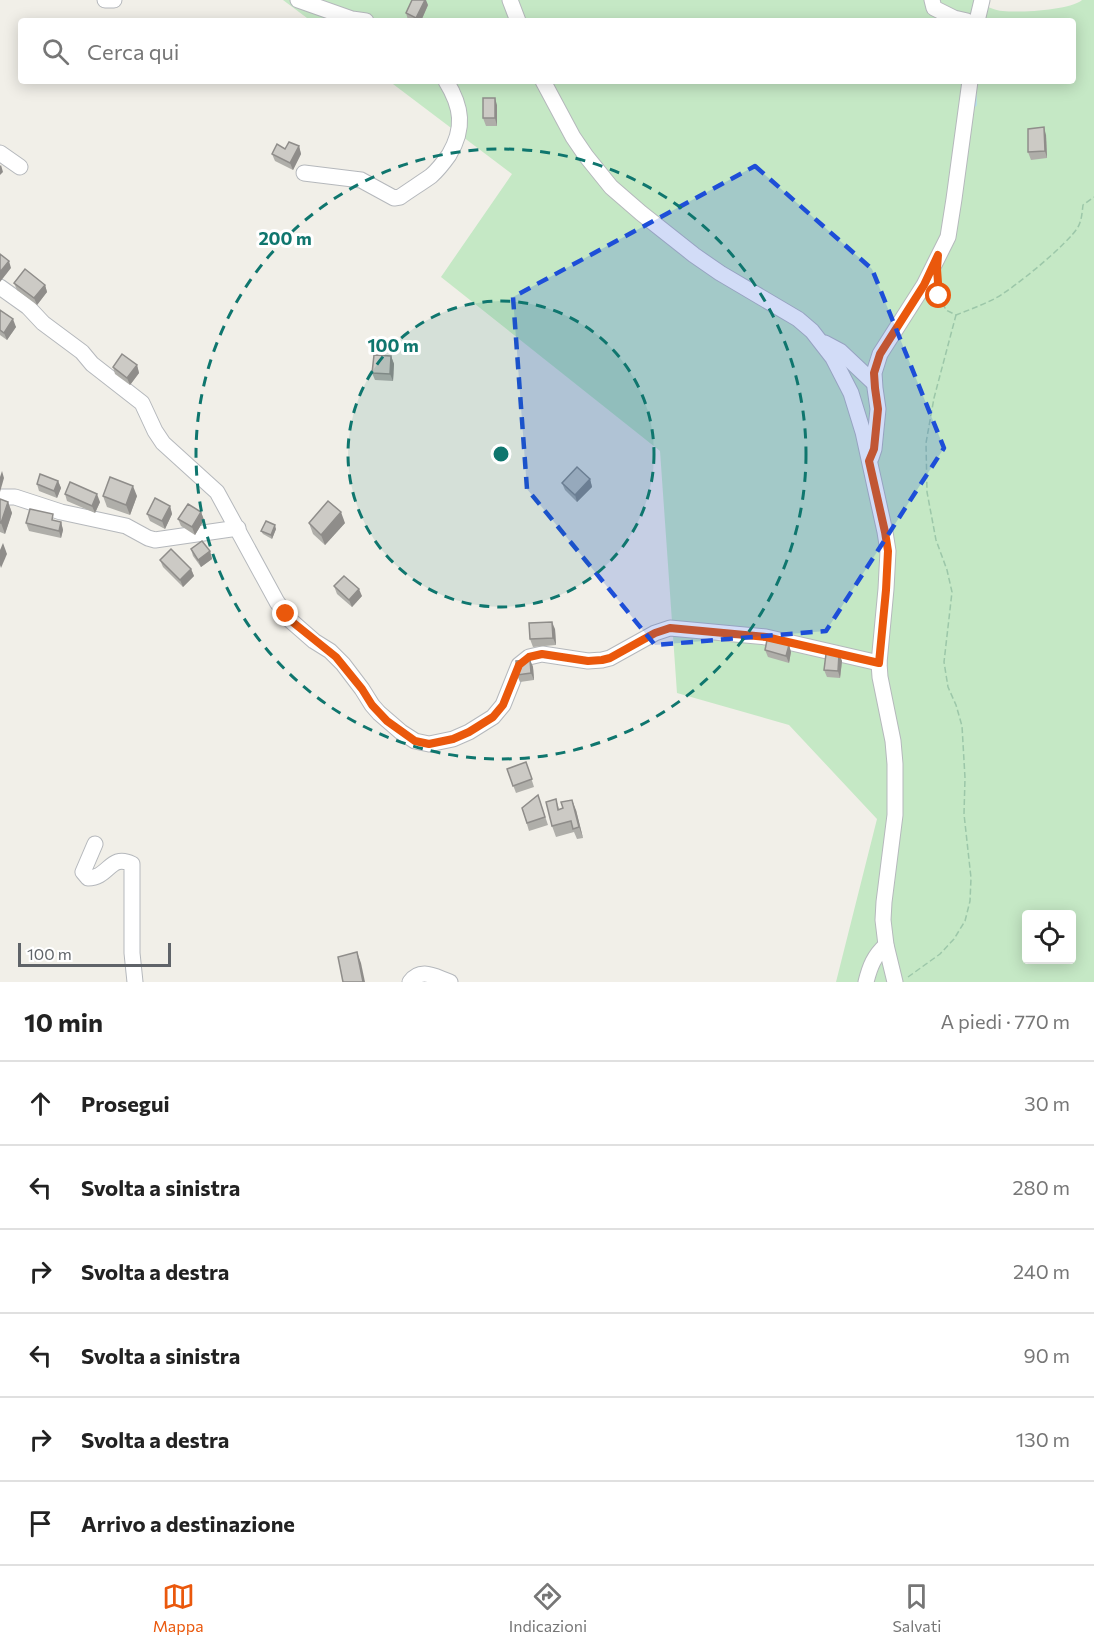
<!DOCTYPE html>
<html lang="it">
<head>
<meta charset="utf-8">
<style>
	body { margin:0; font-family:Commissioner,sans-serif; background:#f6f6f6; color:#222 }
	.controls { position:absolute; right:18px; bottom:18px; display:grid; overflow:hidden; border-radius:6px; box-shadow:0 3px 15px #0003 }
	.controls button { width:54px; height:54px; display:grid; place-items:center; padding:0; border:0; border-bottom:2px solid #e0e0e0; background:#fff; color:#222; font:30px sans-serif }
	.scale { position:absolute; left:18px; bottom:15px; width:153px; box-sizing:border-box; padding-left:6px; border:3px solid #5f6368; border-top:0; font-size:16px; line-height:21px; white-space:nowrap; color:#5f6368; -webkit-text-stroke:4px #fff; paint-order:stroke }
	.stop { position:absolute; width:18px; height:18px; margin:-14px; border:4px solid #ea580c; border-radius:50%; background:#fff }
	.stop.end { background:#ea580c; border-color:#fff; box-shadow:0 2px 6px #0008 }
	.list { margin:0; padding:0; list-style:none }
	h2 { display:flex; justify-content:space-between; align-items:center; height:78px; margin:0; padding:0 24px; font-size:26px }
	h2 small { font-size:20px; font-weight:400; color:#767676 }
	.list li { display:grid; grid-template-columns:39px 1fr auto; gap:18px; align-items:center; box-sizing:border-box; height:84px; padding:0 24px; border-top:2px solid #e0e0e0 }
	.list b { display:block; font-size:22px; white-space:nowrap }
	.list em { font-size:20px; font-style:normal; color:#767676 }
	.icon { flex:none; width:33px; height:33px; fill:none; stroke:currentColor; stroke-width:2; stroke-linecap:round; stroke-linejoin:round }
	.map { position:relative; flex:none; width:1094px; height:982px; overflow:hidden }
	.search { position:absolute; background:#fff; box-shadow:0 3px 15px #0003; left:18px; right:18px; top:18px; height:66px; display:flex; align-items:center; gap:15px; box-sizing:border-box; padding:0 21px; border-radius:6px; color:#767676; font-size:22px }
	.sheet { height:582px; background:#fff }
	nav { display:flex; justify-content:space-around; align-items:center; box-sizing:border-box; height:84px; border-top:2px solid #e0e0e0; background:#fff; font-size:16px; color:#767676 }
	nav a { display:grid; justify-items:center; gap:3px }
	nav .on { color:#ea580c }
	.map>svg:first-child { display:block }
</style>
</head>
<body>
<div class="map">
<svg width="1094" height="982" viewBox="0 0 1094 982">
	<rect width="100%" height="100%" fill="#f1efe8"/>
	<path fill="#c5e8c5" fill-rule="evenodd" d="M283,0h694v2c8,3 18,9 26,9 16,2 68,-1 79,-11h12v982h-258l41,-163 -88,-94 -112,-32 -17,-242 -219,-174 71,-103 -123,-93h684v-60h-762zM1026,915h46v45h-46z"/>
	<g fill="none" stroke-linecap="round" stroke-linejoin="round">
		<path stroke="#aadaff" stroke-width="3" d="M975,105v-11"/>
		<g stroke="#b5b8bc" stroke-width="17">
			<g id="minor">
				<path d="M105,0h9"/>
				<path d="M298,0l54,19 14,2"/>
				<path d="M510,0l8,21"/>
				<path d="M932,0l2,8 20,10 13,3"/>
				<path d="M977,21l5,-21"/>
				<path d="M543,81l30,56 13,19 25,31 30,26 53,42 26,18 78,46 14,12 21,27 18,35 12,39 22,100 3,19 -2,38 -7,74 1,14 13,64 2,23v51l-11,87 -1,18 3,25 9,37"/>
				<path d="M0,153l20,14"/>
				<path d="M304,173l57,7 33,18 6,-1c10,-7 21,-14 31,-21 7,-6 13,-14 18,-21 16,-27 13,-48 -3,-74"/>
				<path d="M0,287l28,20 15,16 39,29 10,12 50,39 13,28 8,12 54,49 60,110 13,18 24,21 16,10 13,13 19,25 10,16 7,8 22,19 14,9 14,3 24,-5 16,-7 24,-15 10,-12 16,-40 10,-8 13,-3 46,7 14,-1 8,-2 45,-25 15,-5 96,9 113,26"/>
				<path d="M825,343l15,8 34,32"/>
				<path d="M871,458l3,-9 4,-40 -3,-21 -1,-15 6,-19 44,-69 24,-48 6,-38 16,-118"/>
				<path d="M0,497h15l46,15 65,14 22,12 7,2 83,-12"/>
				<path d="M95,844l-12,28 5,6c21,0 22,-25 44,-14v89l3,29"/>
				<path d="M410,982c11,-15 25,-5 40,0"/>
				<path d="M866,982c4,-16 8,-26 20,-37"/>
			</g>
		</g>
		<g stroke="#9cc7a9" stroke-width="1.5" stroke-dasharray="6 3" stroke-linecap="butt">
			<path d="M938,286l1,10 7,14 10,5c13,-5 26,-10 38,-16 18,-9 74,-55 84,-72 4,-7 4,-15 5,-22l11,-8"/>
			<path d="M908,977l32,-23 14,-15 11,-18 5,-20 1,-23 -7,-64 1,-36 -3,-52 -6,-21 -8,-18 -4,-25 8,-70 -5,-22 -11,-30 -9,-48 -1,-49 8,-45 22,-83"/>
		</g>
		<use href="#minor" stroke="#fff" stroke-width="15"/>
	</g>
	<g fill="#afaea9">
		<path d="M428,5l-7,16 -13,-1 -2,-7z"/>
		<path d="M497,105v21h-11l-3,-8z"/>
		<path d="M1046,135l1,23 -16,2 -3,-8z"/>
		<path d="M299,146l2,8 -8,16 -18,-9 -3,-7 13,-5z"/>
		<path d="M14,283l31,2 2,7 -10,13 -20,-15z"/>
		<path d="M0,310l16,17 -9,13 -7,-5z"/>
		<path d="M391,356l3,8 -1,17 -18,-1 -3,-7z"/>
		<path d="M137,365l2,8 -9,12 -15,-11 -2,-7z"/>
		<path d="M590,479l2,8 -15,15 -12,-12 -3,-7z"/>
		<path d="M58,481l3,7 -4,10 -18,-7 -2,-7z"/>
		<path d="M65,494l35,8 -5,11 -28,-12z"/>
		<path d="M103,496h34l-7,19 -23,-8z"/>
		<path d="M0,499l8,3 4,11 -7,21 -5,-2z"/>
		<path d="M170,506l2,8 -7,15 -15,-8 -3,-7z"/>
		<path d="M201,512l3,8 -9,15 -14,-9 -3,-7z"/>
		<path d="M56,521l5,1 2,8 -2,8 -32,-7 -3,-8z"/>
		<path d="M309,523h36l-20,22 -12,-11z"/>
		<path d="M276,529l-4,10 -9,-5 -2,-3z"/>
		<path d="M191,549l19,2 2,8 -11,8 -8,-11z"/>
		<path d="M160,560l31,9 3,7 -11,11 -20,-20z"/>
		<path d="M334,586l28,10 -10,11 -15,-13z"/>
		<path d="M555,629l1,16 -23,2 -3,-8z"/>
		<path d="M789,645l2,7 -2,11 -21,-6 -3,-7z"/>
		<path d="M839,654l3,7 -2,17 -13,-1 -3,-7z"/>
		<path d="M530,660l3,7 1,13 -14,2 -3,-7z"/>
		<path d="M526,762l8,25 -18,6 -9,-24z"/>
		<path d="M538,795l10,30 -19,6 -7,-23z"/>
		<path d="M556,799l3,10 17,1 7,28 -6,1 -3,-7 -18,5 -4,-11z"/>
	</g>
	<g fill="#8f8d8a">
		<path d="M425,0h1l2,5 -7,16h-4l-1,-3z"/>
		<path d="M495,98l2,7v21l-2,-8z"/>
		<path d="M1044,127l2,8 1,23 -2,-7z"/>
		<path d="M299,146l2,8 -8,16 -3,-7z"/>
		<path d="M1,165l2,7 -3,3v-9z"/>
		<path d="M9,261l2,7 -11,14v-10z"/>
		<path d="M45,285l2,7 -10,13 -3,-7z"/>
		<path d="M13,319l3,8 -9,13 -3,-7z"/>
		<path d="M391,356l3,8 -1,17 -3,-7z"/>
		<path d="M137,365l2,8 -9,12 -3,-7z"/>
		<path d="M2,471l2,7 -4,14v-15z"/>
		<path d="M590,479l2,8 -15,15 -2,-7z"/>
		<path d="M58,481l3,7 -4,10 -3,-7z"/>
		<path d="M133,486l4,10 -7,19 -4,-10z"/>
		<path d="M97,494l3,8 -5,11 -3,-7z"/>
		<path d="M8,502l4,11 -7,21 -4,-11z"/>
		<path d="M170,506l2,8 -7,15 -3,-8z"/>
		<path d="M201,512l3,8 -9,15 -3,-8z"/>
		<path d="M341,512l4,11 -20,22 -4,-10z"/>
		<path d="M61,522l2,8 -2,8 -2,-7z"/>
		<path d="M275,525l1,4 -4,10 -1,-4z"/>
		<path d="M3,543l4,11 -6,14 -1,-3v-15z"/>
		<path d="M210,551l2,8 -11,8 -3,-7z"/>
		<path d="M191,569l3,7 -11,11 -3,-7z"/>
		<path d="M359,589l3,7 -10,11 -3,-7z"/>
		<path d="M552,622l3,7 1,16 -3,-7z"/>
		<path d="M789,645l2,7 -2,11 -3,-7z"/>
		<path d="M839,654l3,7 -2,17 -2,-7z"/>
		<path d="M530,660l3,7 1,13 -3,-7z"/>
		<path d="M572,800l4,10 7,28 -4,-11z"/>
		<path d="M357,952l4,11 4,19h-2z"/>
	</g>
	<g fill="#cccac5" stroke="#8f8d8a" stroke-width="1.5">
		<path d="M412,0h13l-9,18 -10,-5z"/>
		<rect x="483" y="98" width="12" height="20"/>
		<path d="M1044,127l1,24 -17,1v-23z"/>
		<path d="M289,142l10,4 -9,17 -18,-9 5,-10 8,5z"/>
		<path d="M0,254l9,7 -9,11z"/>
		<path d="M25,269l20,16 -11,13 -20,-15z"/>
		<path d="M0,310l13,9 -9,14 -4,-3z"/>
		<path d="M122,354l15,11 -10,13 -14,-11z"/>
		<path d="M374,355l17,1 -1,18 -18,-1z"/>
		<path d="M577,467l13,12 -15,16 -13,-12z"/>
		<path d="M40,474l18,7 -4,10 -17,-7z"/>
		<path d="M110,477l23,9 -7,19 -23,-9z"/>
		<path d="M70,482l27,12 -5,12 -27,-12z"/>
		<path d="M155,498l15,8 -8,15 -15,-7z"/>
		<path d="M0,499l8,3 -7,21h-1z"/>
		<path d="M328,501l13,11 -20,23 -12,-12z"/>
		<path d="M188,504l13,8 -9,15 -14,-8z"/>
		<path d="M30,509l23,5 -1,6 9,2 -2,9 -33,-8z"/>
		<path d="M266,521l9,4 -4,10 -10,-4z"/>
		<path d="M202,541l8,10 -12,9 -7,-11z"/>
		<path d="M171,549l20,20 -11,11 -20,-20z"/>
		<path d="M344,576l15,13 -10,11 -15,-14z"/>
		<path d="M552,622l1,16 -23,1 -1,-16z"/>
		<path d="M767,640l22,5 -3,11 -21,-6z"/>
		<path d="M826,654h13l-1,17 -14,-1z"/>
		<path d="M530,660l1,13 -14,2 -1,-14z"/>
		<path d="M526,762l6,17 -19,7 -6,-17z"/>
		<path d="M538,795l7,22 -18,6 -5,-15z"/>
		<path d="M556,799l2,11 5,-2 -2,-6 11,-2 7,27 -6,2 -2,-8 -19,5 -6,-24z"/>
		<path d="M357,952l6,30h-20l-5,-25z"/>
	</g>
	<g fill="none" stroke-linecap="round" stroke-linejoin="round">
		<path stroke="#ea580c" stroke-width="8" d="M286,614l4,6 46,37 26,32 10,16 15,16 28,20 14,3 24,-5 16,-7 24,-15 10,-12 16,-40 10,-8 13,-3 46,7 14,-1 8,-2 45,-25 15,-5 96,9 113,26 7,-73 2,-39 -3,-19 -16,-71 5,-12 4,-40 -3,-21 -1,-15 6,-19 44,-69 14,-30 -1,14 2,27"/>
	</g>
	<path fill="#1d4ed8" fill-opacity="0.2" stroke="#1d4ed8" stroke-width="4.5" stroke-dasharray="12 8" stroke-linejoin="round" d="M755,166l117,103 72,179 -118,183 -171,14 -128,-156 -14,-192z"/>
	<circle cx="501" cy="454" r="153" fill="#0f766e" fill-opacity=".12"/>
	<g fill="none" stroke="#0f766e" stroke-width="3" stroke-dasharray="10 8">
		<circle cx="501" cy="454" r="153"/>
		<circle cx="501" cy="454" r="305"/>
	</g>
	<circle cx="501" cy="454" r="9" fill="#0f766e" stroke="#fff" stroke-width="3"/>
	<g font-size="18" text-anchor="middle" font-weight="bold" fill="#0f766e" stroke="#fff" stroke-width="6" stroke-linejoin="round" paint-order="stroke">
		<text x="285" y="245">200 m</text>
		<text x="393" y="352">100 m</text>
	</g>
</svg>
<div class="controls">
<button><svg class="icon" aria-label="locate" viewBox="0 0 24 24"><circle cx="12" cy="12" r="6"/><path d="M12 2v4M12 18v4M2 12h4M18 12h4"/></svg></button>
</div>
<div class="scale">100 m</div>
<div class="stop" style="left:939px;top:296px"></div>
<div class="stop end" style="left:286px;top:614px"></div>
<div class="search"><svg class="icon" aria-label="search" viewBox="0 0 24 24"><circle cx="10" cy="10" r="6"/><path d="M15 15l6 6"/></svg>Cerca qui</div>
</div>
<section class="sheet">
<h2>10 min<small>A piedi · 770 m</small></h2>
<ul class="list">
<li><svg class="icon" aria-label="ahead" viewBox="0 0 24 24"><path d="M12 20V5M6 11l6-6 6 6"/></svg><div><b>Prosegui</b></div><em>30 m</em></li>
<li><svg class="icon" aria-label="left" viewBox="0 0 24 24"><path d="M17 20v-9H6M10 6l-5 5 5 5"/></svg><div><b>Svolta a sinistra</b></div><em>280 m</em></li>
<li><svg class="icon" aria-label="right" viewBox="0 0 24 24"><path d="M7 20v-9h11M14 6l5 5-5 5"/></svg><div><b>Svolta a destra</b></div><em>240 m</em></li>
<li><svg class="icon" aria-label="left" viewBox="0 0 24 24"><path d="M17 20v-9H6M10 6l-5 5 5 5"/></svg><div><b>Svolta a sinistra</b></div><em>90 m</em></li>
<li><svg class="icon" aria-label="right" viewBox="0 0 24 24"><path d="M7 20v-9h11M14 6l5 5-5 5"/></svg><div><b>Svolta a destra</b></div><em>130 m</em></li>
<li><svg class="icon" aria-label="arrive" viewBox="0 0 24 24"><path d="M6 21V4h12l-3 4 3 4H6"/></svg><div><b>Arrivo a destinazione</b></div></li>
</ul>
</section>
<nav>
<a class="on"><svg class="icon" aria-label="map" viewBox="0 0 24 24"><path d="M3 6l6-2 6 2 6-2v14l-6 2-6-2-6 2zM9 4v14M15 6v14"/></svg>Mappa</a>
<a><svg class="icon" aria-label="directions" viewBox="0 0 24 24"><path d="M12 3l9 9-9 9-9-9zM9 14v-3h6M13 9l2 2-2 2"/></svg>Indicazioni</a>
<a><svg class="icon" aria-label="saved" viewBox="0 0 24 24"><path d="M7 4h10v16l-5-4-5 4z"/></svg>Salvati</a>
</nav>
</body>
</html>
